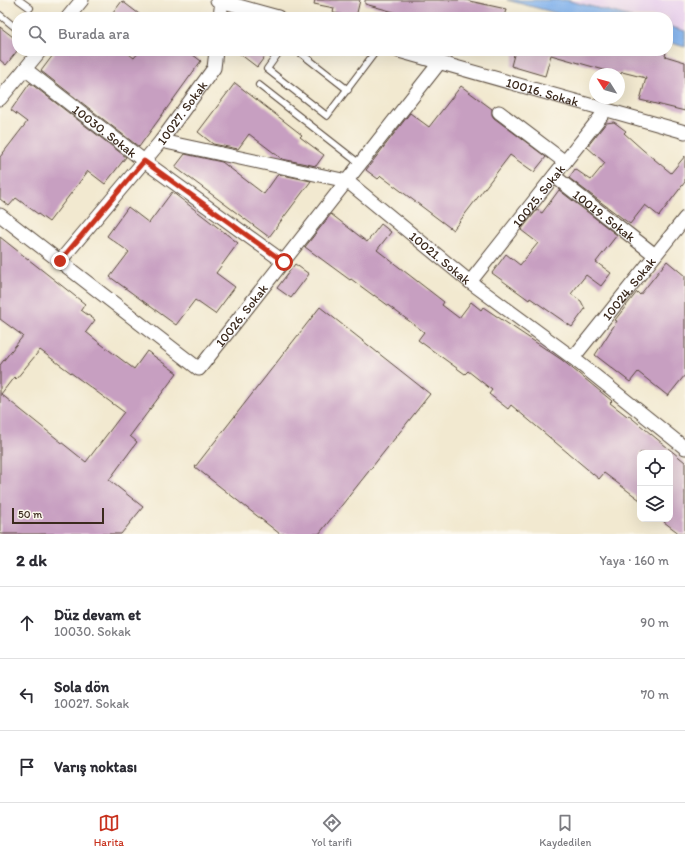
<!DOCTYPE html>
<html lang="tr">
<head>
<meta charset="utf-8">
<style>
	body { margin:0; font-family:Itim,sans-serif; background:#f2f2f3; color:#2b2b33 }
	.controls { position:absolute; right:12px; bottom:12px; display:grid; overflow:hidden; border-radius:8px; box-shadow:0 4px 16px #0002 }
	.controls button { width:36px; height:36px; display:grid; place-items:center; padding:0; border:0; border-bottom:1px solid #e1e1e2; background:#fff; color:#2b2b33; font:20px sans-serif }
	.compass { position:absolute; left:589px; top:68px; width:36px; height:36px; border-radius:50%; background:#fff; box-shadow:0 4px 16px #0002; rotate:307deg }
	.scale { position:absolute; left:12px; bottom:10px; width:92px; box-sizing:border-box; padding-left:4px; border:2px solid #3b2a1e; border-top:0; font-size:11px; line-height:14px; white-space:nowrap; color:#3b2a1e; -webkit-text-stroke:3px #fbf7ec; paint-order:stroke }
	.stop { position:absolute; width:12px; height:12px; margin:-9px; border:3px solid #c8321e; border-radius:50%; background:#fff }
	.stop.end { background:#c8321e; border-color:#fff; box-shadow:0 1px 4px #0008 }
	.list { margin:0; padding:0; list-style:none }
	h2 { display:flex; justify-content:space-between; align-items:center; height:52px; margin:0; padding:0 16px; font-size:17px }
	h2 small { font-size:13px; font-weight:400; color:#7c7c81 }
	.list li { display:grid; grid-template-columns:26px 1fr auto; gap:12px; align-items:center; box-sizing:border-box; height:72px; padding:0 16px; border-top:1px solid #e1e1e2 }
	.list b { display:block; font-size:15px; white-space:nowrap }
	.list p { margin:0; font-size:13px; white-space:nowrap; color:#7c7c81 }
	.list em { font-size:13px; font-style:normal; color:#7c7c81 }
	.icon { flex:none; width:22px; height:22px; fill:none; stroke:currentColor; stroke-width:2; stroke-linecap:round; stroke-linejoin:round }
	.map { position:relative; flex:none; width:685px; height:534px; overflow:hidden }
	.search { position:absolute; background:#fff; box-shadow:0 4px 16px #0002; left:12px; right:12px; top:12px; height:44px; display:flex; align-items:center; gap:10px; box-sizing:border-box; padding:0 14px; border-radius:16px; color:#7c7c81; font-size:15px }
	.sheet { height:268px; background:#fff }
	nav { display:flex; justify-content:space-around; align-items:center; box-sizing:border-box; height:56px; border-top:1px solid #e1e1e2; background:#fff; font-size:11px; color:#7c7c81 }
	nav a { display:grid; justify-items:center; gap:2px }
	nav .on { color:#c8321e }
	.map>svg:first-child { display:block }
</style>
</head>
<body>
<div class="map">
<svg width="685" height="534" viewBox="0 0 685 534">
	<rect width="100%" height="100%" fill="#fbf7ec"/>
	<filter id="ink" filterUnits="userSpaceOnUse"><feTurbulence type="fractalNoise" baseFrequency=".025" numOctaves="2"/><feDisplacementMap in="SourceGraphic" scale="8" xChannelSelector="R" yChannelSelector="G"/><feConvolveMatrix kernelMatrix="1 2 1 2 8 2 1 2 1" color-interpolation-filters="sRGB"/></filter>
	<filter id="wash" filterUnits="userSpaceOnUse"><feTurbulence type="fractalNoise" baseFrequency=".012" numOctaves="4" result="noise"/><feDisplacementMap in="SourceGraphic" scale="16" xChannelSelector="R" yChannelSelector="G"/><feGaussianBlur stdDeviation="0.9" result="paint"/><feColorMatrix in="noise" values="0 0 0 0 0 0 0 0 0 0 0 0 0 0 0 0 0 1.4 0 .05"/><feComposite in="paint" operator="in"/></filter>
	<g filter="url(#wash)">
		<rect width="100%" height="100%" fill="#f2e9d0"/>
		<path fill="#e9d2ed" d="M568,0h117v31l-17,-5v-9h-35z"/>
		<g fill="#82b3ee" stroke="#5e6e86">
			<path d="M507,0h59l66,17h-61z"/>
			<path d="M668,26l17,5v16l-17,-5z"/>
		</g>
		<g id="blocks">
			<g fill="#c79fc1" fill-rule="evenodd">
				<path d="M315,0h45l-4,17 -23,-4 1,-5 -20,-4z"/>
				<path d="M365,0h100l41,9 -2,8h-92l-47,-13z"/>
				<path d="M122,1l21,16h-33z"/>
				<path d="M0,27l17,13v11l-11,14 -6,-5z"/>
				<path d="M56,51h69l9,7 6,-7h48l13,10 -62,86 -98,-76z"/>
				<path d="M236,51h33l-12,16z"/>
				<path d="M515,51h142l9,2 -1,3 20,6v49l-45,-11 6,-22 -24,-6 -1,2h-10v-2l-60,-17 -6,21 -34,-10z"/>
				<path d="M30,83l96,74 -21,27 -17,-13 -39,51 -33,-24 -7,8 -9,-7v-42l27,-35 -16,-12z"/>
				<path d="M235,83l67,52 -2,2 24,18 -8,11 -34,-7 -33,-25 -11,15 -25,-5 -15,-12z"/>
				<path d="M461,86l31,23v6l2,3 52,39 -12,15 -24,-17 -57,75 -72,-54 -3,3 -12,-9 44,-57 19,14z"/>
				<path d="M614,122l12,9 -2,2 19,17 28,23 14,-17v26l-26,34 -14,-11 -15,19 -61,-46 6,-9 16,11 14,-17 -18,-16 19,-24z"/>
				<path d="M185,154l37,8 42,32 14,-20 33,7 -42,56 -94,-70z"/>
				<path d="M559,190l58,45 -21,27 15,11 -10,13 -15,-11 -15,19 10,7 4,8 -13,18 -42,-29 -1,2 -37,-27 14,-19 14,11 18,-22 -17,-13 16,-20 5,3z"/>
				<path d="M172,192l66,51 -22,30 19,14 -20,27 -20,-14 -19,25 -66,-48 19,-25 -22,-16 21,-29 21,16z"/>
				<path d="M331,214l36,28 14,-18 10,8 -14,18 67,52 -2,3 17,13 12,-16 10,8 2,-3 79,53 50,41 -2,2 17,13 1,-1 57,47v72h-5l-16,-12 2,-3h4v-66h-30v47l-36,-27 -5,6 -88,-74 -3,4 -19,-15 3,-4 -24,-19 -3,3 -47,-34 6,-8 -50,-37v1l-23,-17 -1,1 -45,-33z"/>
				<path d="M0,237l85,67 -4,6 14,10 -9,12 15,12 33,25 13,-18 30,22 -47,63 7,6 -28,38 34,27 -22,27h-121v-169l23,-29 -23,-17zM40,350l84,62 -38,50 -85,-68 13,-17 2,2z"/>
				<path d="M667,261l18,15v99l-17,21 -30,-24 -8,10 -35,-27 22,-34 -2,-1 22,-28 3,3z"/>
				<path d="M295,264l14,10 -18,24 -14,-10z"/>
				<path d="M320,307l110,87 -111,140h-39l-85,-67z"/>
			</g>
		</g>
	</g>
	<g filter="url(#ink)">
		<use href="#blocks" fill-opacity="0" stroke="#564739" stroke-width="1"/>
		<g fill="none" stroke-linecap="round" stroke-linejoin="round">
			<g stroke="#564739" stroke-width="8">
				<g id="service">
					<path d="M19,0l11,8"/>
					<path d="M0,15l17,14"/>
					<path d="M280,51l-13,18 60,47 49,-65"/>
					<path d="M298,51l50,39"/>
					<path d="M259,85l101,79"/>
				</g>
			</g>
			<g stroke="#564739" stroke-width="15">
				<g id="minor">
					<path d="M217,0l61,17"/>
					<path d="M68,17l14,-17"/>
					<path d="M220,17l2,-17"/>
					<path id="s1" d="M399,51l286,81"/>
					<path id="s2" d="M25,69l119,92 140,101"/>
					<path d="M0,99l40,-48"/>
					<path d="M499,112l66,50"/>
					<path id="s3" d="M161,141l186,40 123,101 103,76 112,90"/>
					<path id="s4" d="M554,176l101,79"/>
					<path id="s5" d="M0,215l199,154 241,-307"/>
					<path id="s6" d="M60,261l101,-120 53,-73 2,-17"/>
					<path id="s7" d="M470,282l136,-172"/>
					<path id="s8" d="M573,358l112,-140"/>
				</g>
			</g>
			<use href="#service" stroke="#fff" stroke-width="6"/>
			<use href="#minor" stroke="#fff" stroke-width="13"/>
		</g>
	</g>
	<g fill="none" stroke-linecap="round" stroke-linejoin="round" filter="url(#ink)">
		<path stroke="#c8321e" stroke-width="5" d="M60,261l84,-100 140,101"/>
	</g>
	<g text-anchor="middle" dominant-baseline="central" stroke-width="3" stroke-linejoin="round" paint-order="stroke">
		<g font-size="13" fill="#3b2a1e" stroke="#fbf7ec">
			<text stroke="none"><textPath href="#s1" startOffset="149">10016. Sokak</textPath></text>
			<text stroke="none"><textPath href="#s6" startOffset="192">10027. Sokak</textPath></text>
			<text stroke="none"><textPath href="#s2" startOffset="101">10030. Sokak</textPath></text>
			<text stroke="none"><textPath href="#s7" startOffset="110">10025. Sokak</textPath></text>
			<text stroke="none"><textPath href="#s4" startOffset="64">10019. Sokak</textPath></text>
			<text stroke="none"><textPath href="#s3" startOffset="311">10021. Sokak</textPath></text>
			<text stroke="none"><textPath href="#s8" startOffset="89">10024. Sokak</textPath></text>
			<text stroke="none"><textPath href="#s5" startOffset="320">10026. Sokak</textPath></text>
		</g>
	</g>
</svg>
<div class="controls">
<button><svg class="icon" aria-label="locate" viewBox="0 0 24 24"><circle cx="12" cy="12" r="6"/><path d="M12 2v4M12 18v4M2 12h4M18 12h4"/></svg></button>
<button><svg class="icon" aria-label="layers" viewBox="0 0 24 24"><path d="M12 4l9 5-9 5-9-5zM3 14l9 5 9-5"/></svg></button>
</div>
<svg class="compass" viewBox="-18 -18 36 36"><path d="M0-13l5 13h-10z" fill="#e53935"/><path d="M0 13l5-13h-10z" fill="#7c7c81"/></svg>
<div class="scale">50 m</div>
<div class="stop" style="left:284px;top:262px"></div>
<div class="stop end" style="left:60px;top:261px"></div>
<div class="search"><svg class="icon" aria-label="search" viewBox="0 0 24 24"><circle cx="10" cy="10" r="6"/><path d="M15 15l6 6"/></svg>Burada ara</div>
</div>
<section class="sheet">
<h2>2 dk<small>Yaya · 160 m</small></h2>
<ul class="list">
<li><svg class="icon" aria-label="ahead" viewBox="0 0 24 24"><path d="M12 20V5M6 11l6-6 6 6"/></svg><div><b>Düz devam et</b><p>10030. Sokak</p></div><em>90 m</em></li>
<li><svg class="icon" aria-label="left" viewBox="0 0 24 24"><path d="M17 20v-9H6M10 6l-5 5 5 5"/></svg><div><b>Sola dön</b><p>10027. Sokak</p></div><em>70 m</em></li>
<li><svg class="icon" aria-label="arrive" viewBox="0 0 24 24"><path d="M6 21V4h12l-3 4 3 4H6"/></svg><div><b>Varış noktası</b></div></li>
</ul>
</section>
<nav>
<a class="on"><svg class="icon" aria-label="map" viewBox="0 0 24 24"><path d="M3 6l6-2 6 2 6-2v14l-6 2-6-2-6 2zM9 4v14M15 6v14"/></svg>Harita</a>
<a><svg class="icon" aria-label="directions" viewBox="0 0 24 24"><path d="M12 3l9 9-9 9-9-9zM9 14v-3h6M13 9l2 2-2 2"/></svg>Yol tarifi</a>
<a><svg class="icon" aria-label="saved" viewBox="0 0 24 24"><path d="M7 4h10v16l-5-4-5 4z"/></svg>Kaydedilen</a>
</nav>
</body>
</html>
